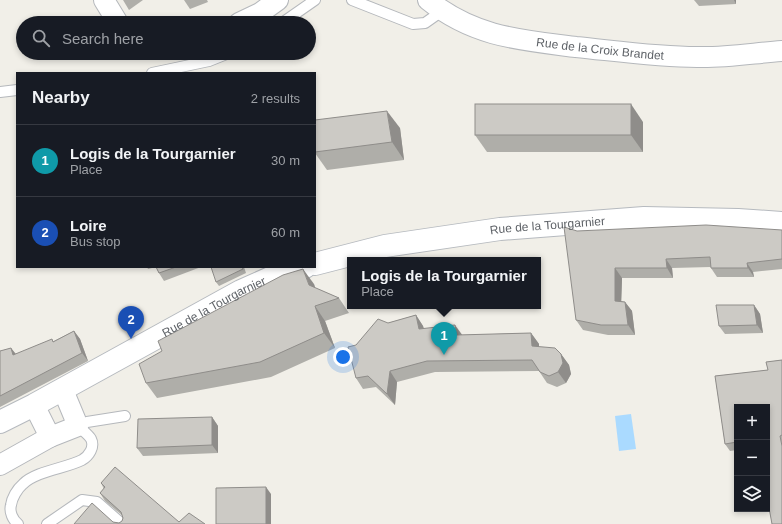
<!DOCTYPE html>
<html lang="en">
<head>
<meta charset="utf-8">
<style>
	body { margin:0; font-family:Arial,sans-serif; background:#242831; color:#f1f3f6 }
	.controls { position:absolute; right:12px; bottom:12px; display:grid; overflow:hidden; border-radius:0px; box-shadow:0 2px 6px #0003 }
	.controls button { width:36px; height:36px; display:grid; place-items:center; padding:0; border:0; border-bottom:1px solid #363941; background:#171b24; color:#f1f3f6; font:20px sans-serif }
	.you { position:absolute; left:343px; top:357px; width:14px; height:14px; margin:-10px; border:3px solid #fff; border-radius:50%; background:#1a73e8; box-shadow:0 0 0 6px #1a73e833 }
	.badge { display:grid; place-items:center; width:26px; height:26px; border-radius:50%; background:#8c9099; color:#fff; font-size:13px; font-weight:700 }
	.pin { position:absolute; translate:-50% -33px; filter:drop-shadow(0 1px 2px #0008) }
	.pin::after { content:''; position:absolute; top:21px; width:14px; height:12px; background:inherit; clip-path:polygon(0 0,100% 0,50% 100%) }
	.popup { position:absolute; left:347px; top:257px; width:194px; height:52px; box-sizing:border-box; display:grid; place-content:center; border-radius:0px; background:#171b24; filter:drop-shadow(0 1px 3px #0005); font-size:13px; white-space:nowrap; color:#9ea1a6 }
	.popup b { font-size:15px; color:#f1f3f6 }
	.popup::after { content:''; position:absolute; left:50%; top:100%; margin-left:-8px; border:8px solid transparent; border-top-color:#171b24 }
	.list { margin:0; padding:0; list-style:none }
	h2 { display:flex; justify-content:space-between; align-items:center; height:52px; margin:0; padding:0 16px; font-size:17px }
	h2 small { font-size:13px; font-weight:400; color:#9ea1a6 }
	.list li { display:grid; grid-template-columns:26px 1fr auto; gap:12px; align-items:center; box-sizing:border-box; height:72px; padding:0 16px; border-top:1px solid #363941 }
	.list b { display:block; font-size:15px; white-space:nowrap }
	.list p { margin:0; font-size:13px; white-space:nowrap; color:#9ea1a6 }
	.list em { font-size:13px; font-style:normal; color:#9ea1a6 }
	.icon { flex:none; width:22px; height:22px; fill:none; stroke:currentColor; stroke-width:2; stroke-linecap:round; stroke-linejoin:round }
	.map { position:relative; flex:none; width:782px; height:524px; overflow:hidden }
	.search { position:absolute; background:#171b24; box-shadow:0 2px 6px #0003; left:16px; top:16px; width:300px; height:44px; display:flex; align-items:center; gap:10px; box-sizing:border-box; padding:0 14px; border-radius:22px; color:#9ea1a6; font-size:15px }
	.panel { position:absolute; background:#171b24; box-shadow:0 2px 6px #0003; left:16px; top:72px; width:300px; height:196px; border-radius:0px }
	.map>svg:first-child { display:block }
</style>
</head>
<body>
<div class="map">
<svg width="782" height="524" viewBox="0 0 782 524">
	<rect width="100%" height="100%" fill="#f1efe8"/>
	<path fill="#aadaff" d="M631,414l5,35 -17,2 -4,-35z"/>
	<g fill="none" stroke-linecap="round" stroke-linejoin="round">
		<g stroke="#b5b8bc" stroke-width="12">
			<g id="lane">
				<path d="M352,0l61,24 12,-1 17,-12"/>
				<path d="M282,23l33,-23"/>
				<path d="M152,73l57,-12 20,-8"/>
				<path d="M0,92l17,-2"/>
				<path d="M18,524c-5,-4 -9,-12 -7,-19 1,-7 6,-16 12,-21 13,-13 44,-16 59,-24 7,-4 13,-13 9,-21 -2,-4 -9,-9 -13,-13l9,-4 38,-6"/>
				<path d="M47,524l35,-24 15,2 25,22"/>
			</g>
		</g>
		<g stroke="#b5b8bc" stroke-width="22">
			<g id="street">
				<path d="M104,0l14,23"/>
				<path id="s1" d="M428,0c46,37 92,40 148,47 40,4 81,10 121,10 28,1 57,-4 85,-6"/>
				<path d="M239,23l21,-10 18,-13"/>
				<path d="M34,405l16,32"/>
				<path d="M0,465l50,-28 28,-11 -15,-36"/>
			</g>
		</g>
		<g stroke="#b6babf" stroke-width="24">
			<g id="secondary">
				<path id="s2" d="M315,264l70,-18 115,-17 144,-11 94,2 44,3"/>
				<path id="s3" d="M0,422l34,-17 207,-114 38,-17 26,-7"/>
			</g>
		</g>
		<use href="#lane" stroke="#fff" stroke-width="10"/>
		<use href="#street" stroke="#fff" stroke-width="20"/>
		<use href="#secondary" stroke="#fff" stroke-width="22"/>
	</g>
	<g fill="#afaea9">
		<path d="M123,0h20l-14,10z"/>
		<path d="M184,0h23l1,2 -18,7z"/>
		<path d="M694,0h42v4l-37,2z"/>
		<path d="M315,120l85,8 4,32 -77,10 -12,-17z"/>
		<path d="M643,122v30h-156l-12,-17z"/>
		<path d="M782,230v39l-29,3 1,5h-37l-6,-9v-1l-39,1 1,10h-51l-1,23 4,1 7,9 3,24h-27l-25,-5 -7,-10 1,-89z"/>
		<path d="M147,267h9l-8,2z"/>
		<path d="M156,267h45l-37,14 -5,-8z"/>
		<path d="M244,267l2,6 -27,13 -3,-4z"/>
		<path d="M314,284l1,4 24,10 10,15 -24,8 10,27 -64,29 -114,21 -11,-15z"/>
		<path d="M754,305l6,9 3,19 -38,1 -6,-8z"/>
		<path d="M416,315l7,11 1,3 38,6 69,-2 8,11v3l22,7 8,11 2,9 -5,9 -9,4 -10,-4 -8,-12 -104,1 -38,10 -2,23 -19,-18 -13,2 -7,-11v-33l32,-22z"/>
		<path d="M74,331l6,8 8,22 -88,46v-56l11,-3 5,6 38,-13z"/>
		<path d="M782,360v164h-10l-5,-27v-90h-30v43l-7,1 -5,-7 -10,-68 53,-6 -2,-8z"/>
		<path d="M212,417l6,9v27l-75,3 -6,-8z"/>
		<path d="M101,483l78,39 26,2h-131l39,-2 6,1 3,-2 1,-3v-2l-18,-15 -5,-8 4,-4z"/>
	</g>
	<g fill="#8f8d8a">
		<path d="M734,0h2v4z"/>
		<path d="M631,104l12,18v30l-12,-17z"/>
		<path d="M387,111l13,17 4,32 -12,-18z"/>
		<path d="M666,259l6,9 1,10 -6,-10z"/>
		<path d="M747,263l6,9 1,5 -6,-9z"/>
		<path d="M615,268l7,10 -1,33 -6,-10z"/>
		<path d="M303,269l11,15 5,16 -10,-15z"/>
		<path d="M625,302l7,9 3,24 -7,-10z"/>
		<path d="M754,305l6,9 3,19 -6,-8z"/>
		<path d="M315,306l10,15 10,27 -11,-15z"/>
		<path d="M416,315l7,11 4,14 -8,-11z"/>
		<path d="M455,325l8,11 -6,-1z"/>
		<path d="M74,331l6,8 8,22 -6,-8z"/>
		<path d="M531,333l8,11v13l-7,-11z"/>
		<path d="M11,348l6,8 -4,-1z"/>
		<path d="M561,354l8,11 2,9 -5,9 -8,-11z"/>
		<path d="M390,371l7,11 -2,23 -8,-11z"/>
		<path d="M212,417l6,9v27l-6,-8z"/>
		<path d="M266,487l5,7v30h-5z"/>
	</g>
	<g fill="#cccac5" stroke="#8f8d8a">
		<rect x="475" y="104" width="156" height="31"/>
		<path d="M387,111l5,31 -77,10v-32z"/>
		<path d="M706,225l76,5v29l-35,4 1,5h-37l-1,-11 -44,2 1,9h-52v33l10,1 3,23h-27l-25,-5 -12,-93 13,4z"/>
		<path d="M156,267h20l-17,6z"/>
		<path d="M211,267h31l1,2 -27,13z"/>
		<path d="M303,269l6,16 30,13 -24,8 9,27 -64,29 -114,21 -7,-19 23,-13 -4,-10 125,-66z"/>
		<path d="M716,305h38l3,20 -38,1z"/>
		<path d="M416,315l3,14 36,-4 2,10 74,-2 1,13 23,2 6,6 2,9 -5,9 -9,4 -9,-4 -8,-12 -105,1 -37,10 -3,23 -19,-18 -12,2 -8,-31 8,-2 22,-26 10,4z"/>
		<path d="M74,331l8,22 -82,43v-45l11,-3 2,7 39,-16 1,3z"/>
		<path d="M782,360v75l-2,1 2,10v78h-10l-5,-27v-90h-30v35l-12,2 -10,-68 53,-6 -2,-8z"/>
		<path d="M212,417v28l-75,3 1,-29z"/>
		<path d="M115,467l64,55 10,-9 16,11h-131l18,-21 21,19 6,1 3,-2 1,-3 -2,-6 -21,-19 5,-6 -4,-4z"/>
		<path d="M266,487v37h-50v-36z"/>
	</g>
	<g text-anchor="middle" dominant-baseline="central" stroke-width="3" stroke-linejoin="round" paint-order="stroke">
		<g font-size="12" fill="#5f6368" stroke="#fff">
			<text stroke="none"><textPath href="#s1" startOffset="182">Rue de la Croix Brandet</textPath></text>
			<text stroke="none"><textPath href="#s2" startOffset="236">Rue de la Tourgarnier</textPath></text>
			<text stroke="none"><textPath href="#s3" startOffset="243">Rue de la Tourgarnier</textPath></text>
		</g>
	</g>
</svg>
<div class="controls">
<button>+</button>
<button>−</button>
<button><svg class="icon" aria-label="layers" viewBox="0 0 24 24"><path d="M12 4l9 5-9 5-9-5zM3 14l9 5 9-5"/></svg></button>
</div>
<div class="you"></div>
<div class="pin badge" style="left:444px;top:355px;background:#0f9aa8">1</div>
<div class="popup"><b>Logis de la Tourgarnier</b>Place</div>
<div class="pin badge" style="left:131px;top:339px;background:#1a4fb4">2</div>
<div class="search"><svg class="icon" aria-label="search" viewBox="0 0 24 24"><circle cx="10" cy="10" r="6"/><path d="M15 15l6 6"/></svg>Search here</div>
<section class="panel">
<h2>Nearby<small>2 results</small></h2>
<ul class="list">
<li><span class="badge" style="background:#0f9aa8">1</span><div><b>Logis de la Tourgarnier</b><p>Place</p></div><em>30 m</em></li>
<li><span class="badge" style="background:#1a4fb4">2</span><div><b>Loire</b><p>Bus stop</p></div><em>60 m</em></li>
</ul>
</section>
</div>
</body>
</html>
